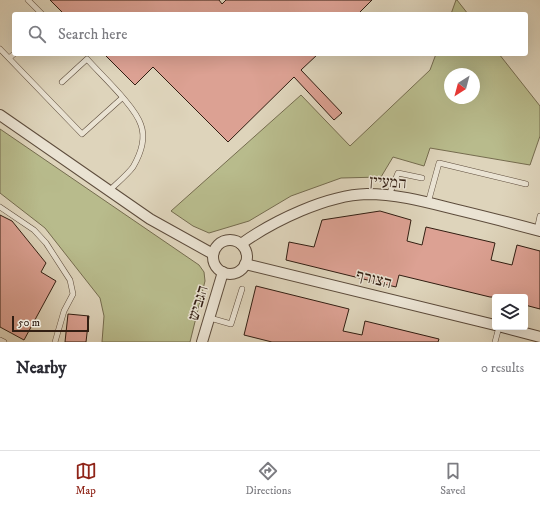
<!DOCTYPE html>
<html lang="en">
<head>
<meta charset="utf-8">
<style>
	body { margin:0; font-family:"IM FELL DW Pica","Frank Ruhl Libre",serif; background:#f2f2f3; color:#2b2b33 }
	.controls { position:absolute; right:12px; bottom:12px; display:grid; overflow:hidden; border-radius:4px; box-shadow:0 4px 16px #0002 }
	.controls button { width:36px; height:36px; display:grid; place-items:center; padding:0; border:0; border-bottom:1px solid #e1e1e2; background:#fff; color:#2b2b33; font:20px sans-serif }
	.compass { position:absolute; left:444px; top:68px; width:36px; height:36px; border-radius:50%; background:#fff; box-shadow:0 4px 16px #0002; rotate:216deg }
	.scale { position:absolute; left:12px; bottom:10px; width:77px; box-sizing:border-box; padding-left:4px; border:2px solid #321e12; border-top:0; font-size:11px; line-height:14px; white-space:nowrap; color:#321e12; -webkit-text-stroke:3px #eae3d3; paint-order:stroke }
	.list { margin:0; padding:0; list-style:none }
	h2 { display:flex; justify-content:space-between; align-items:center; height:52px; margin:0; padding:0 16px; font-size:17px }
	h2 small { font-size:13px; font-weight:400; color:#7c7c81 }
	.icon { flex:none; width:22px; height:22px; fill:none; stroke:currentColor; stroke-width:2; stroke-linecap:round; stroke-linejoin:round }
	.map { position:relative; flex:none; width:540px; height:342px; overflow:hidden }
	.search { position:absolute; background:#fff; box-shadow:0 4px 16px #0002; left:12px; right:12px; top:12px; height:44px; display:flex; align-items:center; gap:10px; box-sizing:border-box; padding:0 14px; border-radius:4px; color:#7c7c81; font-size:15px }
	.sheet { height:108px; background:#fff }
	nav { display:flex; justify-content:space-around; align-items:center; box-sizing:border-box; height:56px; border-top:1px solid #e1e1e2; background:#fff; font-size:11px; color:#7c7c81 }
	nav a { display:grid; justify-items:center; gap:2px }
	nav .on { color:#8f2418 }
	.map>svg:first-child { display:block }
</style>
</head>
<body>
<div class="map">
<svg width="540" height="342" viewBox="0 0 540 342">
	<rect width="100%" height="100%" fill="#ded4bb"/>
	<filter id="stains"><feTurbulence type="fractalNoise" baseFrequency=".005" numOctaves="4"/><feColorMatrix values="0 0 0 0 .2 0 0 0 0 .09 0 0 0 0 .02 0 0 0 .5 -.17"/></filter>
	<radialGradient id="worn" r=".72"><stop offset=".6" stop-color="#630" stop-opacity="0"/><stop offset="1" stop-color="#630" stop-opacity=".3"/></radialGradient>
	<g fill="#b8bb8c" stroke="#756c4f" fill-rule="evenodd">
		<path d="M456,0h1l11,14h-17z"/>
		<path d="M436,54h63l41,52v30l-10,29 -100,-17 -6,18 -31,-9 -12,20 -40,1 -50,18 -42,25 -40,12 -16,-7 -22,-15 130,-116 49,51 80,-76zM450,74h24v24h-24z"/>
		<path d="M0,129l199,136 5,7 1,9 -15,61h-88l2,-26 -4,-18 -55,-70 -45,-35z"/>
	</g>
	<g fill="#dca193" stroke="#321e12">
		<path d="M50,0h169l3,4 4,-4h146l-14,14h-294z"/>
		<path d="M104,54h214l-17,16 41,43 -8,7 -40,-43 -66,65 -75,-75 -18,18z"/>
		<path d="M380,211l31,9 -4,21 15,4 4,-18 69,16 -4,17 21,5 5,-20 23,6v58l-15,-4v-8h-35l-91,-22 -3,12 -110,-27 3,-18 25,5 8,-27z"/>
		<path d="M0,215l12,6 34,42 -5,9 15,9 -32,59 -24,-13z"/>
		<path d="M256,286l93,23 -6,22 19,4 3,-14 74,18 -1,3h-166l-28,-7z"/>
		<path d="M68,314l21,2 -3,26h-21z"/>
	</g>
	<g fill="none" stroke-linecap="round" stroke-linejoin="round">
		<g stroke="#5d4c3c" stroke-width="6">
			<g id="service">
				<path d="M28,0l14,14"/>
				<path d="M0,49l82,85 40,-36"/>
				<path d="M9,58l5,-4"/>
				<path d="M62,82l25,-23c14,16 48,47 54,66 5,14 -1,30 -8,42 -6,8 -16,16 -24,24"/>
				<path d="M389,195l9,-22 24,5"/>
				<path d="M428,203l11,-40 87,21"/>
				<path d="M0,207l34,23 12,13 24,37 3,14 -9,17 -9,31"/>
				<path d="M537,230l3,-14"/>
				<path d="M210,318l21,6 11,-35"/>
				<path d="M0,340l4,2"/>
				<path d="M495,342l4,-15"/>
			</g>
		</g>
		<g stroke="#5d4c3c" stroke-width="12">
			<g id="minor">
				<path d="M0,115l150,104 63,35"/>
				<circle cx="230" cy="257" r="17"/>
				<path d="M241,244c32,-23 86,-49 126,-50 30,0 59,8 87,15 29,7 57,14 86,22"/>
				<path d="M245,264l250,61"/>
				<path d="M502,327l38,10"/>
				<path d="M202,342l21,-70"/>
			</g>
		</g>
		<use href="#service" stroke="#eae3d3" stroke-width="5"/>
		<use href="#minor" stroke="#eae3d3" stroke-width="10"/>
	</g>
	<g text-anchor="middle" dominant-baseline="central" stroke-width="3" stroke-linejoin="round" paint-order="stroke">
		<g font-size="16" fill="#321e12" stroke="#eae3d3">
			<text transform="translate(388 182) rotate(4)">המעיין</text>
			<text transform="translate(374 279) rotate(14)">הצורף</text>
			<text transform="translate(198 303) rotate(-73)">הגביש</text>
		</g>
	</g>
	<rect width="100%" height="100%" filter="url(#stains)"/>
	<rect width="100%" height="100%" fill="url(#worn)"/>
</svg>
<div class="controls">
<button><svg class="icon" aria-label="layers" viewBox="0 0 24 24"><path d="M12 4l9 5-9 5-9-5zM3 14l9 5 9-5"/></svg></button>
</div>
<svg class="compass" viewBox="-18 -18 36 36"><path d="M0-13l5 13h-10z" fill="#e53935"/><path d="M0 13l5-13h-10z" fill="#7c7c81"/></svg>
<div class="scale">50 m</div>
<div class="search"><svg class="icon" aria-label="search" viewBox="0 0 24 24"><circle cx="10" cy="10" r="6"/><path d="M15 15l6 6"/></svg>Search here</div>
</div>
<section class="sheet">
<h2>Nearby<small>0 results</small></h2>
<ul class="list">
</ul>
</section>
<nav>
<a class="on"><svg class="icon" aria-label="map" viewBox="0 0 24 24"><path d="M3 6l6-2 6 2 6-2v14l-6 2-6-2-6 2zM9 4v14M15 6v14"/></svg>Map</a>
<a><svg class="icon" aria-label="directions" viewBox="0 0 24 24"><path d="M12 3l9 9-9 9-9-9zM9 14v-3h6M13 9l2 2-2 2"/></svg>Directions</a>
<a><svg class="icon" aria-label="saved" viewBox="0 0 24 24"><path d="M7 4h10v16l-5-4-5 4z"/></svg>Saved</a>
</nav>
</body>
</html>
